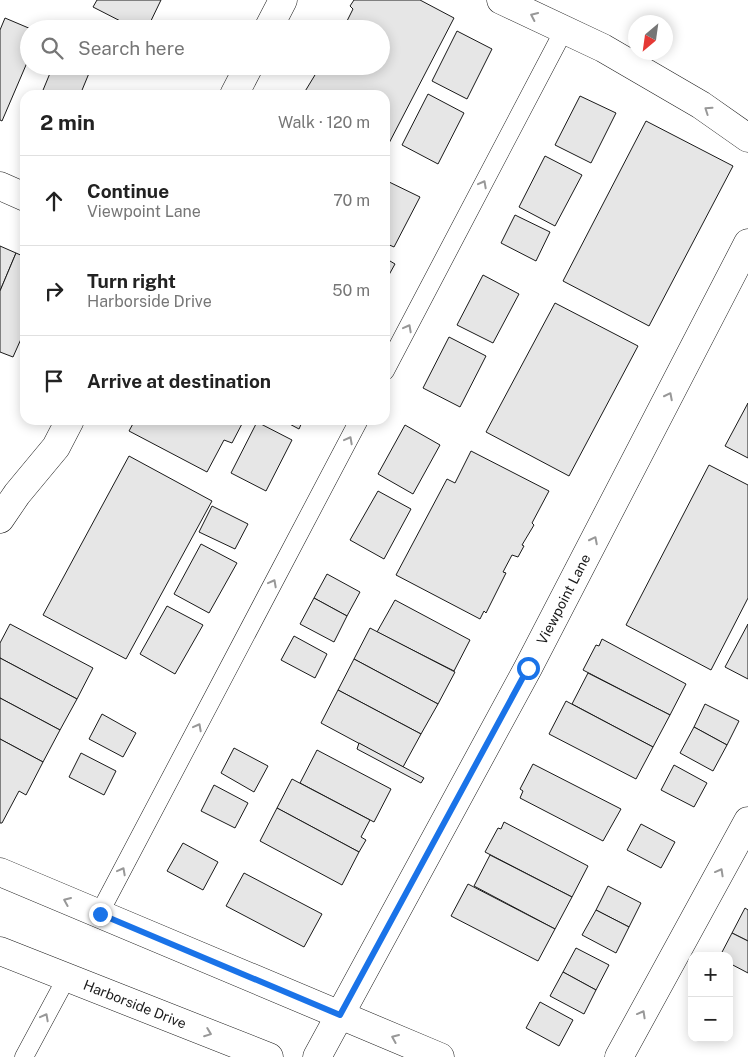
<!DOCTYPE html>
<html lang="en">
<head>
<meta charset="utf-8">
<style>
	body { margin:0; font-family:"Public Sans",sans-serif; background:#f6f6f6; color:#222 }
	.controls { position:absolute; right:15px; bottom:15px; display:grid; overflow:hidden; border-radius:10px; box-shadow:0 2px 12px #0003 }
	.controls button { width:45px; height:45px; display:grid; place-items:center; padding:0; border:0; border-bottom:1px solid #e0e0e0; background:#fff; color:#222; font:25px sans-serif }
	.compass { position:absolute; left:628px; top:15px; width:45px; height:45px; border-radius:50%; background:#fff; box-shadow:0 2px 12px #0003; rotate:209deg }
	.stop { position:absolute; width:15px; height:15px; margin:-11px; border:4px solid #1a73e8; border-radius:50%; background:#fff }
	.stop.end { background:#1a73e8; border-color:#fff; box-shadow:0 1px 5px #0008 }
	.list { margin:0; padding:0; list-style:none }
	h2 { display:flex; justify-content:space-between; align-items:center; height:65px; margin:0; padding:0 20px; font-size:21px }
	h2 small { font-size:16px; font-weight:400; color:#767676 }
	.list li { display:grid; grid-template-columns:32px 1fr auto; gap:15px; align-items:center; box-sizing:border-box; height:90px; padding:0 20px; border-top:1px solid #e0e0e0 }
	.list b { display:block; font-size:19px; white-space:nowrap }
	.list p { margin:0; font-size:16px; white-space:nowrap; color:#767676 }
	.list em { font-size:16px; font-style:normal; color:#767676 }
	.icon { flex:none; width:28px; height:28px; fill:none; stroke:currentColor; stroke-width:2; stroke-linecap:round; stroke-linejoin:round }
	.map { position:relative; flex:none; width:748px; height:1057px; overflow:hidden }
	.search { position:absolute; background:#fff; box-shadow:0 2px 12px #0003; left:20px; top:20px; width:370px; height:55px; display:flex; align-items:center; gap:12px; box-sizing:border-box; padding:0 18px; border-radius:28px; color:#767676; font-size:19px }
	.panel { position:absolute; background:#fff; box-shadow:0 2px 12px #0003; left:20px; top:90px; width:370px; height:335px; border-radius:15px }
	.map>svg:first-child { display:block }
</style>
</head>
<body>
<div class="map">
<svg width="748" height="1057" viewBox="0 0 748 1057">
	<rect width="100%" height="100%" fill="#fff"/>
	<g fill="#e6e6e6" stroke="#1a1a1a">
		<path d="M97,0h64l-14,29h-11l-43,-22z"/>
		<path d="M354,0h66l34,18 -67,129 -2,-1v-51h-79l-2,-2 14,-23 -2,-2 1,-2h64v-37h-38l10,-20 -3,-3z"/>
		<path d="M5,18l26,11h-2v29l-27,63 -2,-1v-90z"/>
		<path d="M457,31l35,18 -25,50 -35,-18z"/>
		<path d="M53,66h39l-12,29h-39z"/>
		<path d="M428,94l36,19 -26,51 -36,-19z"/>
		<path d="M580,96l36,17 -25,50 -36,-18z"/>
		<path d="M646,121l87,45 -84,160 -86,-45z"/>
		<path d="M545,156l37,19 -27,51 -36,-19z"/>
		<path d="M385,180l35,17 -26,50 -9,-4z"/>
		<path d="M515,215l35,17 -14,29 -35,-18z"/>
		<path d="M0,246l16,7 -16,38z"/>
		<path d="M16,253l9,4v73l-12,27 -13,-5v-61z"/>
		<path d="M385,258l10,6 -10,18z"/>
		<path d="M483,275l36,19 -26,49 -36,-18z"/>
		<path d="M555,303l83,43 -69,130 -83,-44z"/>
		<path d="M449,337l37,19 -26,51 -37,-19z"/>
		<path d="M748,403v55l-23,-12z"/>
		<path d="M135,420h109l-12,23 -8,-3 -17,32 -78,-41z"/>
		<path d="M282,420h21l-4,9z"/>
		<path d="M257,422l35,18 -26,51 -35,-18z"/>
		<path d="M405,425l35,20 -27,49 -35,-20z"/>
		<path d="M471,451l78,40 -17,32 2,2 -12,20 2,1 -6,11 -6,-2 -9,17 3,1 -20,40 -2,-2 -4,8 -84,-44 51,-96 8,4z"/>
		<path d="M129,456l83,45 -86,158 -83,-44z"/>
		<path d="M709,465l39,20v113l-37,72 -85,-45z"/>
		<path d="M378,491l33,18 -27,50 -34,-19z"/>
		<path d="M212,506l36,18 -13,25 -36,-17z"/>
		<path d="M201,544l36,19 -28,50 -35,-19z"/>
		<path d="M327,574l33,18 -13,24 -33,-18z"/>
		<path d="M314,598l33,18 -13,26 -34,-18z"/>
		<path d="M395,600l75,40 -16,31 -77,-39z"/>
		<path d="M167,606l36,19 -28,49 -35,-20z"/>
		<path d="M10,624l83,44 -16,31 -77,-41v-15z"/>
		<path d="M748,624v55l-23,-12z"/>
		<path d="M370,628l85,44 -17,32 -84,-45z"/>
		<path d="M294,636l33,18 -12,24 -34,-18z"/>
		<path d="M602,639l84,45 -16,31 -87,-45 13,-25 3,1z"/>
		<path d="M0,658l77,41 -17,31 -60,-32z"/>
		<path d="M354,659l84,45 -17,30 -83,-44z"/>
		<path d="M588,673l82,42 -17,32 -81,-43z"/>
		<path d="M338,690l83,44 -18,33 -82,-44z"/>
		<path d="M0,698l60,32 -17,32 -43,-23z"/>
		<path d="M566,701l87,46 -17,32 -87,-45z"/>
		<path d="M705,704l34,17 -12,24 -33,-18z"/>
		<path d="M102,714l34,19 -13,24 -34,-18z"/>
		<path d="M694,727l33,18 -14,26 -33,-18z"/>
		<path d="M0,739l43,23 -17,33 -7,-4 -17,32h-2z"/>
		<path d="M359,743l65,35 -3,5 -64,-34z"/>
		<path d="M234,748l34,18 -14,26 -33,-19z"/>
		<path d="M317,750l74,39 -17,33 -74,-39z"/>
		<path d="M81,753l35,18 -12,24 -35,-18z"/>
		<path d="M533,764l88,45 -18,32 -83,-43 3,-7 -3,-2z"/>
		<path d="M674,765l33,18 -13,24 -33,-17z"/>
		<path d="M292,779l78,41 -9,17 5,3 -7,12 -82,-44z"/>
		<path d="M214,785l34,18 -13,25 -34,-17z"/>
		<path d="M277,808l82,44 -17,33 -82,-44z"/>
		<path d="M504,822l84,44 -16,31 -87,-45 13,-24 3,1z"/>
		<path d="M641,824l34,18 -14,26 -34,-18z"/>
		<path d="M183,843l35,19 -15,28 -36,-19z"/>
		<path d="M490,855l82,42 -17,32 -81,-43z"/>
		<path d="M244,873l78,41 -18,33 -78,-41z"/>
		<path d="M468,884l87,45 -17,32 -87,-45z"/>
		<path d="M608,886l33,17 -12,24 -33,-17z"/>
		<path d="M745,908l3,2v31l-16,-8z"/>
		<path d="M596,910l33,17 -13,26 -34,-18z"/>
		<path d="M732,933l16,8v32l-19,-10v-7h-9z"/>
		<path d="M576,948l33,17 -13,25 -33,-18z"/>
		<path d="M563,972l33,18 -12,24 -34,-18z"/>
		<path d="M540,1002l33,18 -14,26 -33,-18z"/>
	</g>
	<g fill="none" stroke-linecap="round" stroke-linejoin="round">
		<g stroke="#1a1a1a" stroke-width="19">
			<g id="lane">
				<path d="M385,371l179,-341"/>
				<path d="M99,914l260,-494"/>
				<path d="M24,1057l43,-80"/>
			</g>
		</g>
		<g stroke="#1a1a1a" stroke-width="29">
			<g id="street">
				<path d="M501,0l102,48 98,57 47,33"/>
				<path d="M268,29l15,-29"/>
				<path d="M234,95l15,-29"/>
				<path d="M0,186l25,11"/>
				<path d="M0,519l17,-25 39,-47 14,-27"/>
				<path d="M0,872l440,185"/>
				<path id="s1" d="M0,951l269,106"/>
				<path id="s2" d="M317,1057l211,-389 220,-425"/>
				<path d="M619,1057l129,-236"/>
			</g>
		</g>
		<use href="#lane" stroke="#fff" stroke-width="18"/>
		<use href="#street" stroke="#fff" stroke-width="28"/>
	</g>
	<defs><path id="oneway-chevron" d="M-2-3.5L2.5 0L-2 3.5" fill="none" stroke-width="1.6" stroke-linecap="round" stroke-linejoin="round" transform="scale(1.25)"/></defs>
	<g stroke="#989898">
		<use href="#oneway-chevron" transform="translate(534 16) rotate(-155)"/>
		<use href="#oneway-chevron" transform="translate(708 110) rotate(-146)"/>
		<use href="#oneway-chevron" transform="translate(483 184) rotate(-62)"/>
		<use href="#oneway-chevron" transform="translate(408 328) rotate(-62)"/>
		<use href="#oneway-chevron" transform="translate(669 396) rotate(-63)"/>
		<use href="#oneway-chevron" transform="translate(349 440) rotate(-62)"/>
		<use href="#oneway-chevron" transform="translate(594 540) rotate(-63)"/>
		<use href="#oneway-chevron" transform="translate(273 583) rotate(-62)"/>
		<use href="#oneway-chevron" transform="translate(198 727) rotate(-62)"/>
		<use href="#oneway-chevron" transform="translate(122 871) rotate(-62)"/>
		<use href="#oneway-chevron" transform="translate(720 872) rotate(-61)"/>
		<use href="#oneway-chevron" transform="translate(67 901) rotate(-157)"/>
		<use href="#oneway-chevron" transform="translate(642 1014) rotate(-61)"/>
		<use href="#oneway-chevron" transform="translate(45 1017) rotate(-62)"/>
		<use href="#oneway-chevron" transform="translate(208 1033) rotate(21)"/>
		<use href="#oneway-chevron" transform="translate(395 1038) rotate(-157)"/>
	</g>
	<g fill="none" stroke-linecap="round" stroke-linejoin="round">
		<path stroke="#1a73e8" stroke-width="6" d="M100,914l240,101 188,-347"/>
	</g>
	<g text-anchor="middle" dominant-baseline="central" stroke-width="4" stroke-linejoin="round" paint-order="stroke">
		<g font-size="14" fill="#1a1a1a" stroke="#fff">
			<text stroke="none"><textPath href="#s2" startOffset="520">Viewpoint Lane</textPath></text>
			<text stroke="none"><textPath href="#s1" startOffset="145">Harborside Drive</textPath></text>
		</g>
	</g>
</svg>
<div class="controls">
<button>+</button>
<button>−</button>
</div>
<svg class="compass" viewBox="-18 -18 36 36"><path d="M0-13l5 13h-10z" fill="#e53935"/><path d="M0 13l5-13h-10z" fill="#767676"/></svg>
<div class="stop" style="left:528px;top:668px"></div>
<div class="stop end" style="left:100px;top:914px"></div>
<div class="search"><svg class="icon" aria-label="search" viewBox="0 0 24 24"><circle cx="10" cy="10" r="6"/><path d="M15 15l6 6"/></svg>Search here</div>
<section class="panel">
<h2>2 min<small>Walk · 120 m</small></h2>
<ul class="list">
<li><svg class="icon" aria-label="ahead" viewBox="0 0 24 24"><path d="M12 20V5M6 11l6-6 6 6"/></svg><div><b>Continue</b><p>Viewpoint Lane</p></div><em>70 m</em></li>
<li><svg class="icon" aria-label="right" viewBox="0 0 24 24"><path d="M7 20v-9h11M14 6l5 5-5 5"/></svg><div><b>Turn right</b><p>Harborside Drive</p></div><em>50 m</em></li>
<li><svg class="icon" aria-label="arrive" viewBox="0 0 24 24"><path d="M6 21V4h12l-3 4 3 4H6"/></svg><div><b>Arrive at destination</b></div></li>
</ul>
</section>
</div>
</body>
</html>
